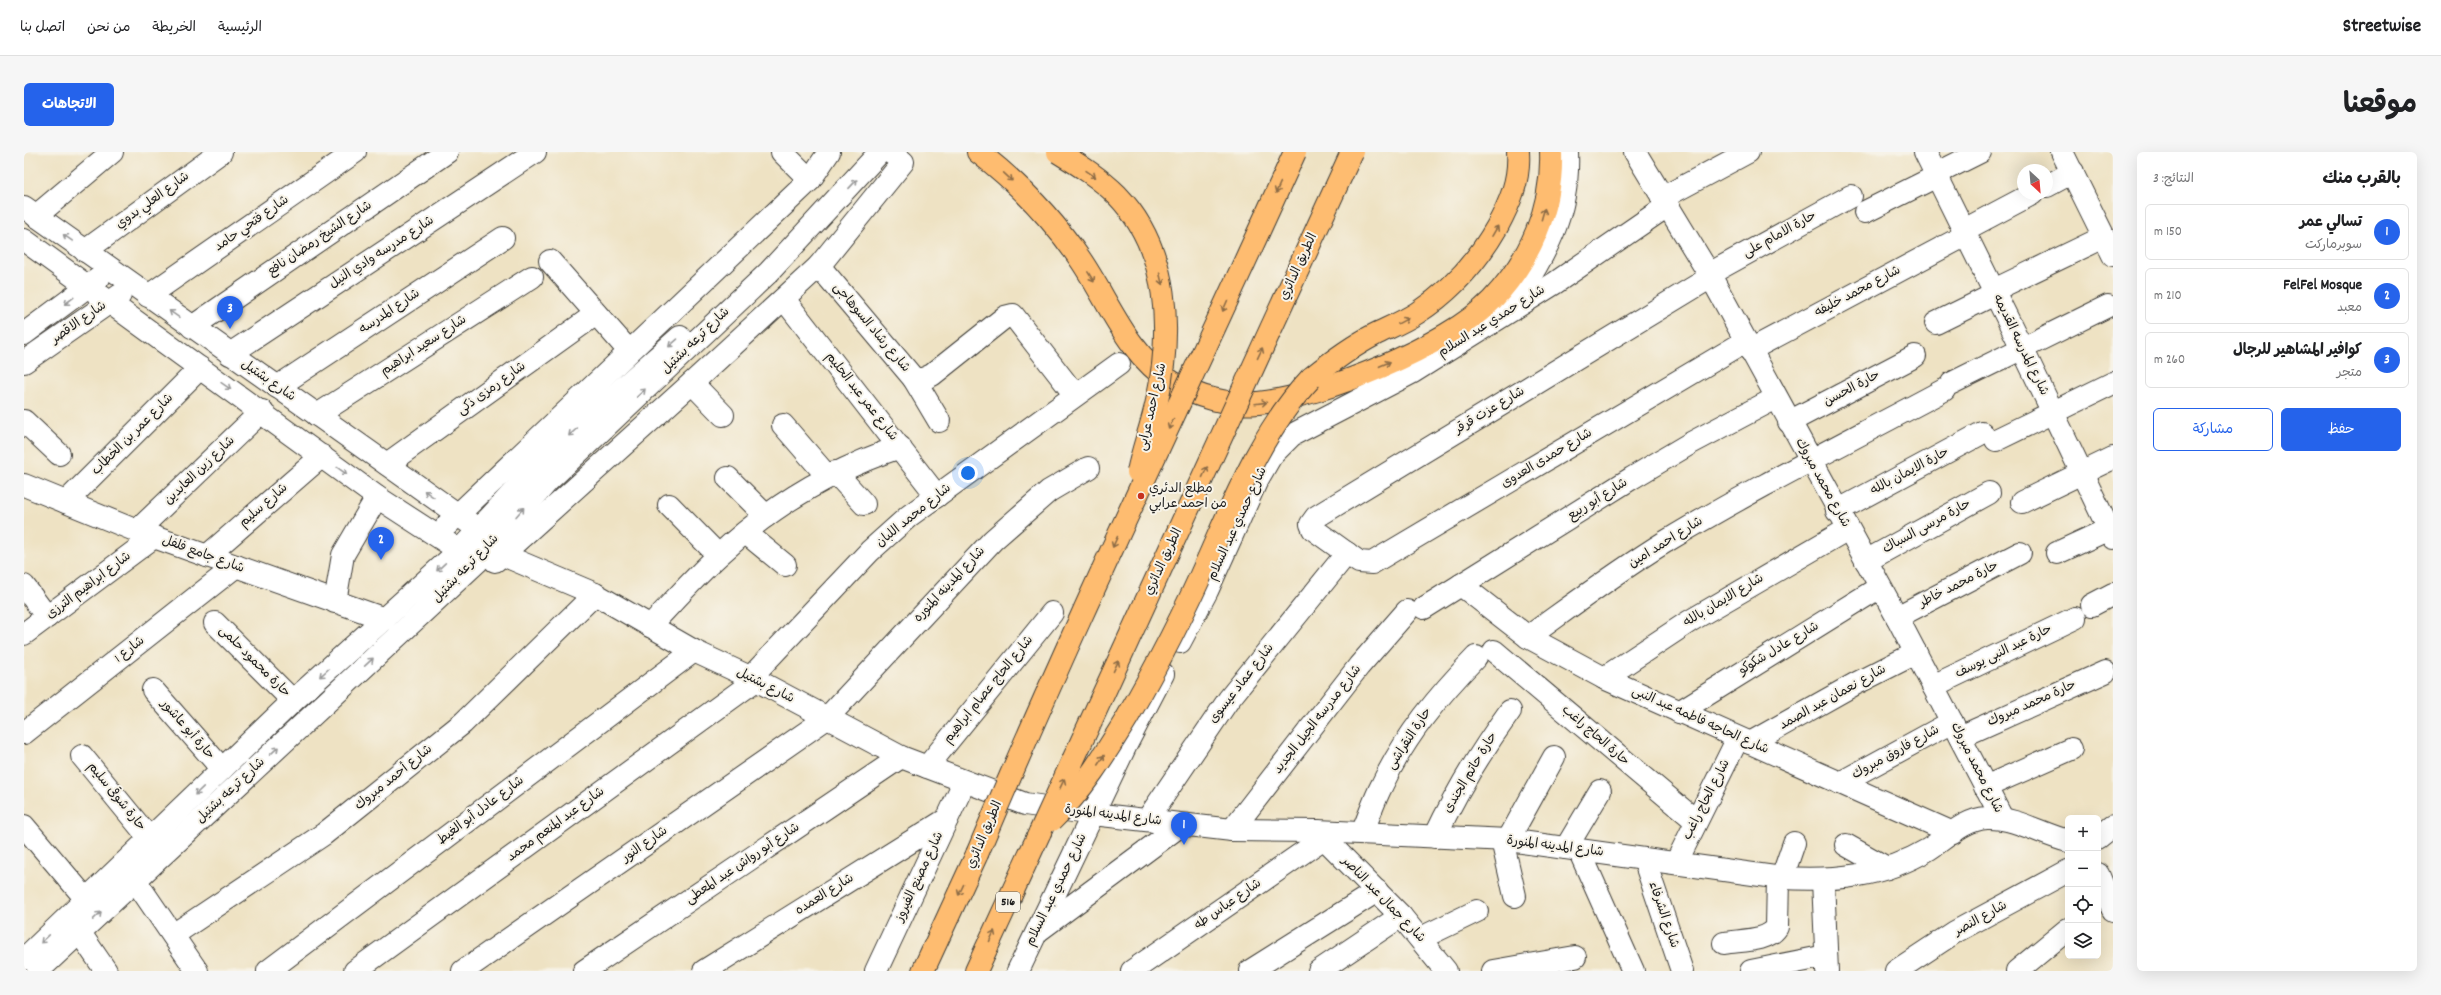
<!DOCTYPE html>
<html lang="ar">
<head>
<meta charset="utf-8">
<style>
	body { margin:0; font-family:Dekko,"Playpen Sans Arabic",sans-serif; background:#f6f6f6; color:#202124; direction:rtl }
	.controls { position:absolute; right:12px; bottom:12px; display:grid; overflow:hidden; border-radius:6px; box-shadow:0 4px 16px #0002 }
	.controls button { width:36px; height:36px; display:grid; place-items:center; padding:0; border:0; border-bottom:1px solid #e0e0e0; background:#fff; color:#202124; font:20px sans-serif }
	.compass { position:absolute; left:1993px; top:12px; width:36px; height:36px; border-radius:50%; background:#fff; box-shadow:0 4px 16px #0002; rotate:154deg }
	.you { position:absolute; left:944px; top:321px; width:14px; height:14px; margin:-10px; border:3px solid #fff; border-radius:50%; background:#1a73e8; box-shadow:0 0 0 6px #1a73e833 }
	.badge { display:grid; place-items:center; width:26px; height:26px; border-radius:50%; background:#2563eb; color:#fff; font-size:13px; font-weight:700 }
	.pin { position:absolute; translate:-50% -33px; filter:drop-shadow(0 1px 2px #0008) }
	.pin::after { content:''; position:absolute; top:21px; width:14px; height:12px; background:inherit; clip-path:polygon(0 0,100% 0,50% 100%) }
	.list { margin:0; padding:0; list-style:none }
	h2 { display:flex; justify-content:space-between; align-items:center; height:52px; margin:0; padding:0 16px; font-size:17px }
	h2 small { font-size:13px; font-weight:400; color:#757577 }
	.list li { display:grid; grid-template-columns:26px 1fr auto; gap:12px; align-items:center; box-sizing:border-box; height:56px; margin:0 8px 8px; padding:0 8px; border:1px solid #e0e0e0; border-radius:6px }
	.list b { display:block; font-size:15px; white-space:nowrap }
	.list p { margin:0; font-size:13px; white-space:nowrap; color:#757577 }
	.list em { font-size:13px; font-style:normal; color:#757577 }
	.actions { display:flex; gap:8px; padding:12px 16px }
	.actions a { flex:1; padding:9px 0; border:1px solid #2563eb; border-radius:6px; text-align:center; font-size:14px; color:#2563eb }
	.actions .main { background:#2563eb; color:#fff }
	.icon { flex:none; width:22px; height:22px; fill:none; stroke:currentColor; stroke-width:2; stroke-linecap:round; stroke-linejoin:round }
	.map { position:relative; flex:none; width:2089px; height:819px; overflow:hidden; direction:ltr; border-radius:6px }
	header { display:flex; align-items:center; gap:24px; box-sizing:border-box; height:56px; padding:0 20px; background:#fff; border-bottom:1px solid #e0e0e0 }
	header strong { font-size:19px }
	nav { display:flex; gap:22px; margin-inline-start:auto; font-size:14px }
	.intro { display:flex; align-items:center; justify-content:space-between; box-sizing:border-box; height:96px; padding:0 24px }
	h1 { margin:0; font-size:28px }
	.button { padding:10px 18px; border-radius:6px; background:#2563eb; color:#fff; font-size:14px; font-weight:700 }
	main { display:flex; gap:24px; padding:0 24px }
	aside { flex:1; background:#fff; border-radius:6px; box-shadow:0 4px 16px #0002 }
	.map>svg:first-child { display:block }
</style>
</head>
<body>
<header>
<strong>Streetwise</strong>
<nav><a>الرئيسية</a><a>الخريطة</a><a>من نحن</a><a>اتصل بنا</a></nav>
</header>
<div class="intro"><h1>موقعنا</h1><a class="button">الاتجاهات</a></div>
<main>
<aside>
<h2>بالقرب منك<small>النتائج: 3</small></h2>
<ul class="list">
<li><span class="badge">1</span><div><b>تسالي عمر</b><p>سوبرماركت</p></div><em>150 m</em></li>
<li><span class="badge">2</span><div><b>FelFel Mosque</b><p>معبد</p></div><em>210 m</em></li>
<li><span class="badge">3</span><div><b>كوافير المشاهير للرجال</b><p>متجر</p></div><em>260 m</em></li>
</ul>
<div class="actions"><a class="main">حفظ</a><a>مشاركة</a></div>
</aside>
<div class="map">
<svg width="2089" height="819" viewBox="0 0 2089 819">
	<rect width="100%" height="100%" fill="#f7f3e8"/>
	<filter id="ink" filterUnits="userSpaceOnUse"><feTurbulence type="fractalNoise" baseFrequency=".025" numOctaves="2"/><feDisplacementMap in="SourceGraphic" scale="8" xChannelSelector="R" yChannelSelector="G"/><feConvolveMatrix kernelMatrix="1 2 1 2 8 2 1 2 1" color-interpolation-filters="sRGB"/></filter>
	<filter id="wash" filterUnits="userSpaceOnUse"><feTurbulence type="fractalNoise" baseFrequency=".012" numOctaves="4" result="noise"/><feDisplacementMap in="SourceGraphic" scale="16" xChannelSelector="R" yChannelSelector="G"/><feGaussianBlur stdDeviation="0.9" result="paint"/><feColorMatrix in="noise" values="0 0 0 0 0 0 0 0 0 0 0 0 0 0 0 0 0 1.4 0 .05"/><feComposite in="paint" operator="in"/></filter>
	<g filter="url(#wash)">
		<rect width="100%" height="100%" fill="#eee2c3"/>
	</g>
	<g filter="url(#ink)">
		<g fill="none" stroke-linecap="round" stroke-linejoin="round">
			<g stroke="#3c3a35" stroke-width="24">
				<g id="minor">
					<path d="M758,0l28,28"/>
					<path d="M1611,0l76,125 186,340 105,201"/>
					<path d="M1901,0l97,196 91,190"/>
					<path d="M2038,0l51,103"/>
					<path d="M1912,22l44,-22"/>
					<path d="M2023,34l26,-14"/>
					<path d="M1638,46l86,-46"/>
					<path d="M0,55l433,307 37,27 16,17 85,36 99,57 62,29 145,77 124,47 68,10 139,16 85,1 191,9 274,38c53,3 100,-1 147,-29 17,-11 36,-30 58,-31 28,-1 54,16 81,23"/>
					<path d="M1841,60l72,-36"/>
					<path d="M12,64l76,-64"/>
					<path d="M1940,78l68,-36"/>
					<path d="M0,88l353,257 94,61"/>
					<path d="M61,99l136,-99"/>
					<path d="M526,109l79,90"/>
					<path d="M795,114l95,113h9l9,-4 73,-58 8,-2 62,80"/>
					<path d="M1685,122l142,-78"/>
					<path d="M1687,125l-395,240 -5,7 2,5 46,33 13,1 374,-222"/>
					<path d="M1970,138l110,-53"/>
					<path d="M124,144l207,-144"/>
					<path d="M760,147l153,197"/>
					<path d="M1487,155c33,-52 59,-91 56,-155"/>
					<path d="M1912,171l59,-29"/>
					<path d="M168,175l255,-175"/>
					<path d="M0,182l75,-56"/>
					<path d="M1726,198l216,-115"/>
					<path d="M206,202l305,-202"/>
					<path d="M0,210l96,-67"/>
					<path d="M890,227l25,42"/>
					<path d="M668,231l31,32"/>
					<path d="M1928,231l156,-77"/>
					<path d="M253,235l226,-149"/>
					<path d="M293,263l215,-138"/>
					<path d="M0,269l35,33"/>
					<path d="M1765,270l126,-66"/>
					<path d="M759,273l45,52"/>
					<path d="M1972,288l117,-57"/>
					<path d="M363,312l209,-150"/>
					<path d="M811,320l29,32"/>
					<path d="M704,326l38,38"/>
					<path d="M0,333l113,46 248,88"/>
					<path d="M42,350l134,-134"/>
					<path d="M1998,350l91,-44"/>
					<path d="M645,353l49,50"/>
					<path d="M1813,359l145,-78"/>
					<path d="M423,373l363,-345 19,-28"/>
					<path d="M113,379l125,-120"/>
					<path d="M722,381l39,32"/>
					<path d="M2033,401l52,-24"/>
					<path d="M183,404l115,-100"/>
					<path d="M471,409l197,-178 127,-117 84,-104 -13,-10"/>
					<path d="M1842,409l123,-68"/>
					<path d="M1437,433l67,52 76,41 349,155"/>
					<path d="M0,434l23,31"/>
					<path d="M311,450l8,-47 34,-58"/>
					<path d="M2068,453l21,-11"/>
					<path d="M1400,456l208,-130 59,-35 85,-45"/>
					<path d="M1873,465l123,-64"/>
					<path d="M191,471l78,78"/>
					<path d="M626,474c23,-24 44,-48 68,-70 53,-50 113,-86 182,-109"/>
					<path d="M0,482l130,-97"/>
					<path d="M1504,485c46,-33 90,-66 137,-95 91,-55 186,-102 279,-152"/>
					<path d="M1156,490l27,-51 49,-109 15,-26 21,-21 121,-63 142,-89 112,-77"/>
					<path d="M1470,499l202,170"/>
					<path d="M726,526l120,-127 39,-35 210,-152"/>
					<path d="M1580,526l86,-57 158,-92"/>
					<path d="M1909,534l142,-68"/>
					<path d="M129,538l69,79"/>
					<path d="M1655,560l201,-125"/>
					<path d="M0,581l212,-167"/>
					<path d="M1936,585l145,-65"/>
					<path d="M1726,591l105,-59 61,-31"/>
					<path d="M58,604l68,83"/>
					<path d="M903,615l125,-154"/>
					<path d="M1816,631l112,-61"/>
					<path d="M1961,635l86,-38"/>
					<path d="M1123,668l82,-121 118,-146"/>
					<path d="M0,674l62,73"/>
					<path d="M1208,678l127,-164 48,-55"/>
					<path d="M1293,679l84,85 45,55"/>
					<path d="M1338,681c7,-16 12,-33 20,-48 23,-49 57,-90 94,-128"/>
					<path d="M1411,685c21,-45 46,-86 75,-126"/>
					<path d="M2074,686l15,-12"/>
					<path d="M1478,688l13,56"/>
					<path d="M1484,688l46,-83"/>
					<path d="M1822,693l41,23"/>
					<path d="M1542,696l34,-57"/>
					<path d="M1555,698l54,121"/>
					<path d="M1620,707l38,112"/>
					<path d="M1652,711l62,-125"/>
					<path d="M2074,722l15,36"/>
					<path d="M1758,726l12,-35"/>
					<path d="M111,728l62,91"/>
					<path d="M1799,728l4,91"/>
					<path d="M1014,779l143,-106"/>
					<path d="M56,781l26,38"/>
					<path d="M149,783l151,-101 139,-111 132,-129"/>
					<path d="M1397,786l56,-27"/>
					<path d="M1700,791c16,-3 44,-1 53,-16l1,-50"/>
					<path d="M0,807l269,-258 166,-150 88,-96 133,-118"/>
					<path d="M14,819l439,-409 71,-81 221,-209 111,-120"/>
					<path d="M244,819l426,-320"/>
					<path d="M331,819l401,-291"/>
					<path d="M439,819l364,-253 166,-178 56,-49 39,-23"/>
					<path d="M560,819l317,-214"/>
					<path d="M680,819l243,-152"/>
					<path d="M852,819l88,-188"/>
					<path d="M994,819l108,-226 37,-71"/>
					<path d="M1108,819l192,-133"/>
					<path d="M1226,819l127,-80"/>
					<path d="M1295,819l82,-55"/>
					<path d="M1469,819l82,-14"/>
					<path d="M1727,819l75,-15"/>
					<path d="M1872,819l59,-39 113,-61"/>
					<path d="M1993,819l51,-42"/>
				</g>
			</g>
			<g stroke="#3c3a35" stroke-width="24">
				<g id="highway">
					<path d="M954,0c39,30 74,66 102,107 29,42 46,94 92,123 24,15 58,24 86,21 64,-6 190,-57 234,-103 38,-40 61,-92 59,-148"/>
					<path d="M1287,226c20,-16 40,-31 63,-43 14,-7 29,-13 43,-22 34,-22 60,-51 80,-86 13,-24 23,-47 21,-75"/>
					<path d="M899,819l54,-117"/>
					<path d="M952,819l64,-139"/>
				</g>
			</g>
			<use href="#minor" stroke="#fff" stroke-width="22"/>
			<use href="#highway" stroke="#febc70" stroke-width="22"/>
			<g stroke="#3c3a35" stroke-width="24" stroke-linecap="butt">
				<g id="highway-bridge">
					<path d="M1034,0c21,13 42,26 59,43 53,55 55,136 40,206 -5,24 -14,47 -19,71"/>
					<path d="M1028,668c31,-30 53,-66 75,-102 30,-52 57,-104 81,-159 28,-63 55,-130 103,-181"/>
					<path d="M1016,680l312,-680"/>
					<path d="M953,702c100,-237 212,-468 318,-702"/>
				</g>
			</g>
			<use href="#highway-bridge" stroke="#febc70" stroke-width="22"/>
		</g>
		<defs><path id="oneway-shaft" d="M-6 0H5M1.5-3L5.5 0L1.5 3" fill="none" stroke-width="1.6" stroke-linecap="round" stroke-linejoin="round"/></defs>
		<g stroke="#8d6c46">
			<use href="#oneway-shaft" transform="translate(1067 22) rotate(35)"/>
			<use href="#oneway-shaft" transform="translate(984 25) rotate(43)"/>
			<use href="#oneway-shaft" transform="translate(1254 36) rotate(114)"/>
			<use href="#oneway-shaft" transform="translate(1519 62) rotate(-74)"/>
			<use href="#oneway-shaft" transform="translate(1471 79) rotate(-60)"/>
			<use href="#oneway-shaft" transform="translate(1067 125) rotate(58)"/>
			<use href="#oneway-shaft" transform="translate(1137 127) rotate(76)"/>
			<use href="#oneway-shaft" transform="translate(1201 154) rotate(114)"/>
			<use href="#oneway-shaft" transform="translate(1379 169) rotate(-29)"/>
			<use href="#oneway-shaft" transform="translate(1236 201) rotate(-65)"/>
			<use href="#oneway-shaft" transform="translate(1361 212) rotate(-23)"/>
			<use href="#oneway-shaft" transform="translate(1237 251) rotate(-7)"/>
			<use href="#oneway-shaft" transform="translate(1147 272) rotate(115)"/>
			<use href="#oneway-shaft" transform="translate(1181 320) rotate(-65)"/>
			<use href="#oneway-shaft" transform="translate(1091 390) rotate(114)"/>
			<use href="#oneway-shaft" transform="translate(1092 514) rotate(-65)"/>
			<use href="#oneway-shaft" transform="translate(1077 608) rotate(-57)"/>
			<use href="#oneway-shaft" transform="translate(1038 632) rotate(-65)"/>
			<use href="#oneway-shaft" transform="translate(937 738) rotate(115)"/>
			<use href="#oneway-shaft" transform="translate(968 784) rotate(-65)"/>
		</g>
		<g stroke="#999">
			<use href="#oneway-shaft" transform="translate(829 32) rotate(-47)"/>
			<use href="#oneway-shaft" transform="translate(44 86) rotate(-145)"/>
			<use href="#oneway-shaft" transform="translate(45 149) rotate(143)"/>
			<use href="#oneway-shaft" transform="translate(150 162) rotate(-145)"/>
			<use href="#oneway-shaft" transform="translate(649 191) rotate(139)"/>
			<use href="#oneway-shaft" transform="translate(202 234) rotate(35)"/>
			<use href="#oneway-shaft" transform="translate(617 241) rotate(-44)"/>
			<use href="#oneway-shaft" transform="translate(549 280) rotate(138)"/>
			<use href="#oneway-shaft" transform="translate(318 319) rotate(36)"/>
			<use href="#oneway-shaft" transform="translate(405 342) rotate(-145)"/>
			<use href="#oneway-shaft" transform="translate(496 360) rotate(-49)"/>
			<use href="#oneway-shaft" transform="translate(417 415) rotate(137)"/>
			<use href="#oneway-shaft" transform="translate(345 510) rotate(-43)"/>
			<use href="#oneway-shaft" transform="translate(300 521) rotate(138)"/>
			<use href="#oneway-shaft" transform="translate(250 599) rotate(-43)"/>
			<use href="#oneway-shaft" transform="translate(175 639) rotate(136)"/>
			<use href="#oneway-shaft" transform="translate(73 764) rotate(-44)"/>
			<use href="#oneway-shaft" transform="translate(21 787) rotate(136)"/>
		</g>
	</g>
	<circle fill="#c8321e" stroke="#f7f3e8" stroke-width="1.5" cx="1117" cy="344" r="4"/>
	<g text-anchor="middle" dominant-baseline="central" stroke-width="4" stroke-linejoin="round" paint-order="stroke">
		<rect fill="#f7f3e8" stroke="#5e5c59" stroke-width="1" x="972" y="740" width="24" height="20" rx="3"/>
		<g font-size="12" font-weight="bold" fill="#1c1c1c">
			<text x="984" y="750">516</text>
		</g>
		<g font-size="13" fill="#1c1c1c" stroke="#f7f3e8">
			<text transform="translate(129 49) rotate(-36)">شارع العلي بدوي</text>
			<text transform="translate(228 72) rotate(-35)">شارع فتحي حامد</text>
			<text transform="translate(1756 83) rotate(-29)">حارة الامام على</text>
			<text transform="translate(296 87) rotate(-34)">شارع الشيخ رمضان نافع</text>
			<text transform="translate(358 101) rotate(-33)">شارع مدرسه وادي النيل</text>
			<text transform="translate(1275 115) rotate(-65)">الطريق الدائري</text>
			<text transform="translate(1834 140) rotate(-28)">شارع محمد خليفه</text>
			<text transform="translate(366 160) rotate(-34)">شارع المدرسه</text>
			<text transform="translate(1468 170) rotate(-32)">شارع حمدي عبد السلام</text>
			<text transform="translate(55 171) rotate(-35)">شارع الاقصر</text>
			<text transform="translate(847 176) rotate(50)">شارع رشاد السوهاجى</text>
			<text transform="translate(672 189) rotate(-44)">شارع ترعه بشتيل</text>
			<text transform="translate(1996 193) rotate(64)">شارع المدرسه القديمه</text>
			<text transform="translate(400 194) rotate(-33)">شارع سعيد ابراهيم</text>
			<text transform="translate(244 229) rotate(35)">شارع بشتيل</text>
			<text transform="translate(468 237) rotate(-36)">شارع رمزى ذكى</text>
			<text transform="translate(1828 237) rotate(-28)">حارة الحسن</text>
			<text transform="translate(837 245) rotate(52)">شارع عمر عبد الحليم</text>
			<text transform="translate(1129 255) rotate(-77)">شارع احمد عرابى</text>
			<text transform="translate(1466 259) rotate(-31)">شارع عزت قرقر</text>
			<text transform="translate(109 283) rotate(-45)">شارع عمر بن الخطاب</text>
			<text transform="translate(1523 307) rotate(-31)">شارع حمدى العدوى</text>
			<text transform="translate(176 319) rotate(-44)">شارع زين العابدين</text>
			<text transform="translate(1886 320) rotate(-28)">حارة الايمان بالله</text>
			<text transform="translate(1798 331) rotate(61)">شارع محمد مبروك</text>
			<text transform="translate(1574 348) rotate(-32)">شارع أبو ربيع</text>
			<text transform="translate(240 354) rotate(-41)">شارع سليم</text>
			<text transform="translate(890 364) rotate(-39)">شارع محمد اللبان</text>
			<text transform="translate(1214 372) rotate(-65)">شارع حمدي عبد السلام</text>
			<text transform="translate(1903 375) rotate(-29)">حارة مرسى السباك</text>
			<text transform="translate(1642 391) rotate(-32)">شارع احمد امين</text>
			<text transform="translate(179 403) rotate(20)">شارع جامع فلفل</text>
			<text transform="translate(1140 410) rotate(-65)">الطريق الدائري</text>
			<text transform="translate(442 417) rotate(-46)">شارع ترعه بشتيل</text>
			<text transform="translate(926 433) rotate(-47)">شارع المدينه المنوره</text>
			<text transform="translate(1935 433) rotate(-27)">حارة محمد خاطر</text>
			<text transform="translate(65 434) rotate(-37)">شارع ابراهيم الترزى</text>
			<text transform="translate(1700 449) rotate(-31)">شارع الايمان بالله</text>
			<text transform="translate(1755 497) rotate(-31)">شارع عادل شكوكو</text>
			<text transform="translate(106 498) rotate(-38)">شارع 1</text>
			<text transform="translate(1980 500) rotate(-26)">حارة عبد النبى يوسف</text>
			<text transform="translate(230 510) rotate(45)">حارة محمود حلمى</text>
			<text transform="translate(1218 532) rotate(-52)">شارع عماد عيسوى</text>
			<text transform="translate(741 534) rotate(27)">شارع بشتيل</text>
			<text transform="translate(965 538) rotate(-51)">شارع الحاج عصام ابراهيم</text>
			<text transform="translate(1809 546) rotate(-29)">شارع نعمان عبد الصمد</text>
			<text transform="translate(2008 552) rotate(-24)">حارة محمد مبروك</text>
			<text transform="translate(1294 568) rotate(-52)">شارع مدرسه الجيل الجديد</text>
			<text transform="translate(1676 569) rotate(24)">شارع الحاجه فاطمه عبد النبى</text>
			<text transform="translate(163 578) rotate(49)">حارة أبو عاشور</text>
			<text transform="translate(1571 584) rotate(41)">حارة الحاج راغب</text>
			<text transform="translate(1386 587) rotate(-57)">حارة النقراشى</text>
			<text transform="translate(1872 601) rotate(-29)">شارع فاروق مبروك</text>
			<text transform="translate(1952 616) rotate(63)">شارع محمد مبروك</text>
			<text transform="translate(1447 621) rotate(-59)">حارة حاتم الجندى</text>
			<text transform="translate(370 626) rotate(-39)">شارع أحمد مبروك</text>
			<text transform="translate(207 639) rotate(-43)">شارع ترعه بشتيل</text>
			<text transform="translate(92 645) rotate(51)">حارة شوقى سليم</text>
			<text transform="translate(1683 648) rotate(-63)">شارع الحاج راغب</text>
			<text transform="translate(457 659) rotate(-37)">شارع عادل أبو الغيط</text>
			<text transform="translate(1089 664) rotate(7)">شارع المدينه المنورة</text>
			<text transform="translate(532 673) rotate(-36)">شارع عبد المنعم محمد</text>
			<text transform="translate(961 683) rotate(-67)">الطريق الدائري</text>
			<text transform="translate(621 693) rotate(-35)">شارع النور</text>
			<text transform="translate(1531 695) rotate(7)">شارع المدينه المنورة</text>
			<text transform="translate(719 712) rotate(-34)">شارع أبو رواش عبد المعطى</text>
			<text transform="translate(896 725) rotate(-65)">شارع مصنع الفيروز</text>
			<text transform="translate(1033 738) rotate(-64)">شارع حمدي عبد السلام</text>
			<text transform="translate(801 743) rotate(-32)">شارع العمده</text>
			<text transform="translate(1359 748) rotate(46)">شارع جمال عبد الناصر</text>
			<text transform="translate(1204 753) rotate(-35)">شارع عباس طه</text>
			<text transform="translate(1639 763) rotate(71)">شارع الشرفاء</text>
			<text transform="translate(1957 767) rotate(-29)">شارع النصر</text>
		</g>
		<g font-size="13" fill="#1c1c1c" stroke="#f7f3e8" text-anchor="start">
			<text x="1125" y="337">مطلع الدئري<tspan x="1125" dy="15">من احمد عرابي</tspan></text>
		</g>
	</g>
</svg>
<div class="controls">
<button>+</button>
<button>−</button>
<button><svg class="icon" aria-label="locate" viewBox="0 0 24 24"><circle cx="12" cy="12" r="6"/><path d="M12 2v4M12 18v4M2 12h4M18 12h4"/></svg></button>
<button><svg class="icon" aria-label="layers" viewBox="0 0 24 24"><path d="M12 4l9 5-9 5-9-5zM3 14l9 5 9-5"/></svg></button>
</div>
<svg class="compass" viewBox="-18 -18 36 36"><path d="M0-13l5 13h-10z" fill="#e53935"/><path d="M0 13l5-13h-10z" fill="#757577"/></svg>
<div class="you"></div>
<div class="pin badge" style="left:1160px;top:693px">1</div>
<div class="pin badge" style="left:357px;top:408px">2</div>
<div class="pin badge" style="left:206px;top:177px">3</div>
</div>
</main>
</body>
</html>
